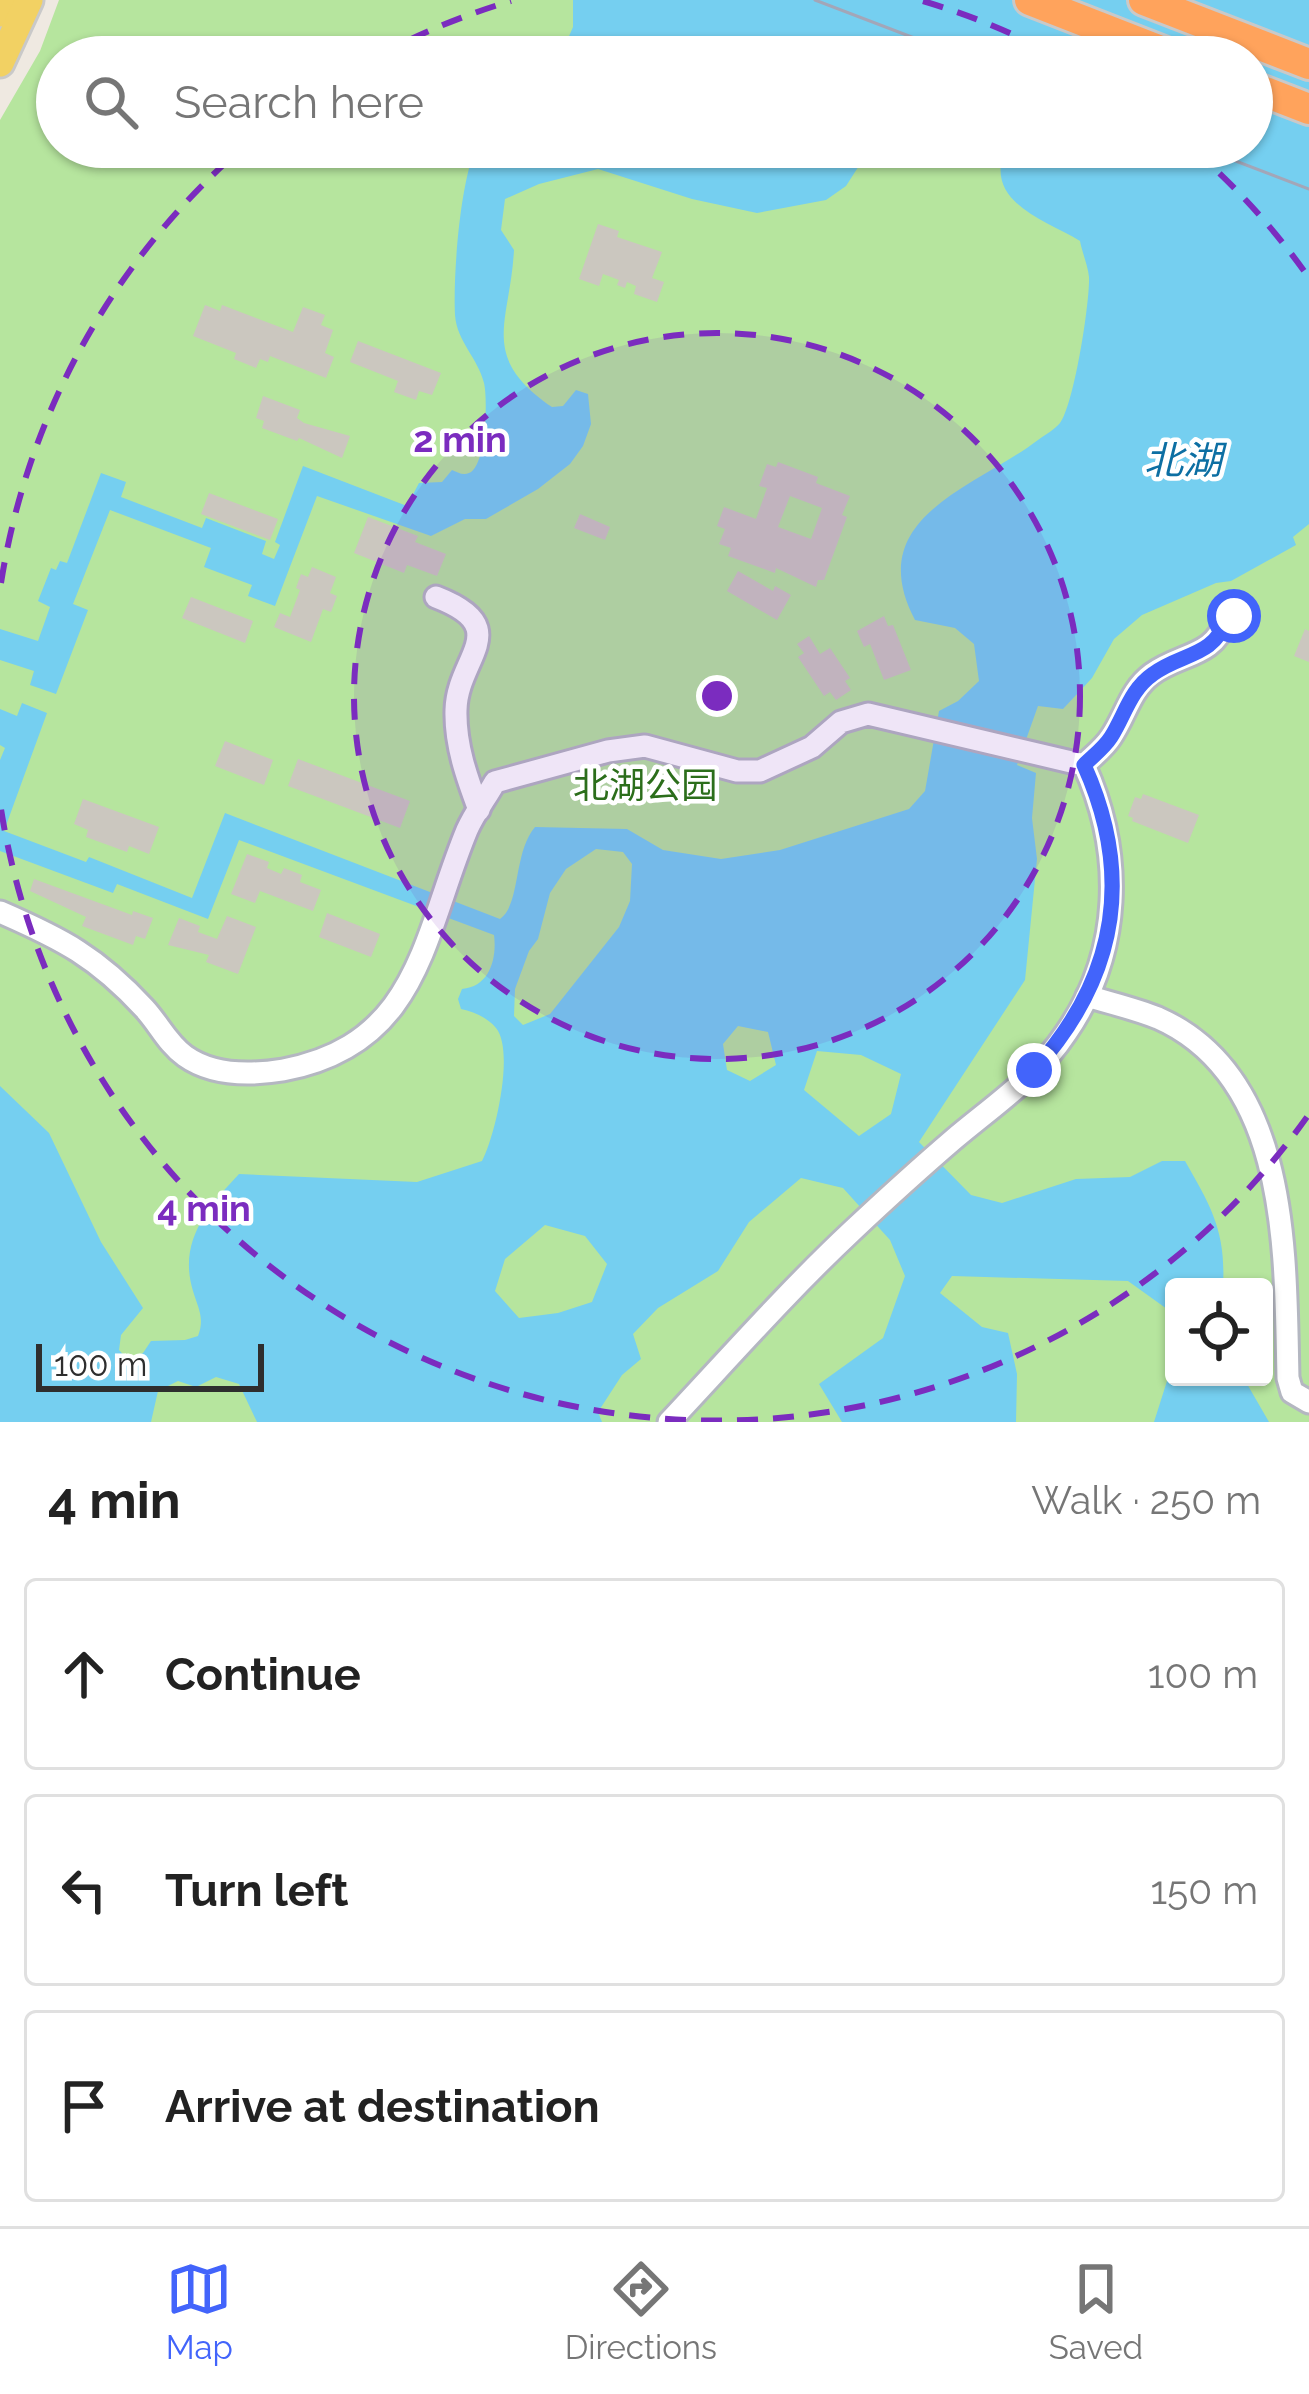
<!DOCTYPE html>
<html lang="en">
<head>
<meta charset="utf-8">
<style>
	body { margin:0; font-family:Raleway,"Noto Sans SC",sans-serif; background:#f6f6f6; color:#222 }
	.controls { position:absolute; right:36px; bottom:36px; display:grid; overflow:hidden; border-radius:12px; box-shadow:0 3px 9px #0004 }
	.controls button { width:108px; height:108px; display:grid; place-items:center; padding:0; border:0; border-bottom:3px solid #e0e0e0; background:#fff; color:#222; font:60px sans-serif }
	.scale { position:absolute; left:36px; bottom:30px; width:228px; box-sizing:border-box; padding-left:12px; border:6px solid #2e2e2e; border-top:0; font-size:33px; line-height:42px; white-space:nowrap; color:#2e2e2e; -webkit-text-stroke:9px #fff; paint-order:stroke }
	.stop { position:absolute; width:36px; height:36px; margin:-27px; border:9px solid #4264fb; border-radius:50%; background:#fff }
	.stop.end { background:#4264fb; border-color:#fff; box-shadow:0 3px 12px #0008 }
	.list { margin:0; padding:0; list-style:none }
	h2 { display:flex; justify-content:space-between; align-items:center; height:156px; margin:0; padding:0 48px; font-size:51px }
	h2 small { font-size:39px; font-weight:400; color:#767676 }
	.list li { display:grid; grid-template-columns:78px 1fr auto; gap:36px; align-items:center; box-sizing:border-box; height:192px; margin:0 24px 24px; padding:0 24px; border:3px solid #e0e0e0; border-radius:12px }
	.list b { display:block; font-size:45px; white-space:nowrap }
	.list em { font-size:39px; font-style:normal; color:#767676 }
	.icon { flex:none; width:66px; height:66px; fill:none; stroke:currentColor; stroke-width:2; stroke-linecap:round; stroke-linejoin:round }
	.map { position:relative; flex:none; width:1309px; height:1422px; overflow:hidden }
	.search { position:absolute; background:#fff; box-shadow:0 3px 9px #0004; left:36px; right:36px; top:36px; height:132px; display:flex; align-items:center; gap:30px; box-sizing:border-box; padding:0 42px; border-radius:66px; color:#767676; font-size:45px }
	.sheet { height:804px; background:#fff }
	nav { display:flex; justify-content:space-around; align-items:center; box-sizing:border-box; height:168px; border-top:3px solid #e0e0e0; background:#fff; font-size:33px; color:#767676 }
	nav a { display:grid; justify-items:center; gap:6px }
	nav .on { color:#4264fb }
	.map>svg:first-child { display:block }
</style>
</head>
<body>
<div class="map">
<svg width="1309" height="1422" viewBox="0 0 1309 1422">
	<rect width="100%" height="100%" fill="#efe9e1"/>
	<path fill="#b6e59e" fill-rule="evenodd" d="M59,0h1250v1422h-1309v-1302l40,-69zM57,57h1195v90h-1195zM1174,1287h90v90h-90z"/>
	<g fill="#75cff0" fill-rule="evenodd">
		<path d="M573,0h736v524l-16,13 3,8 -65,36 -15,2 -74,32 -28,24 -22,39 -29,31 -25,-3 -21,59 19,8 -4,45 5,41 -12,121 -106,162 52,53 31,8 74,-24 54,-2 32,-16h23c27,47 41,71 38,126h-49v27l-46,-33 -176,-5 -12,17 42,34 26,6 9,41 -1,48h-174l-23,-38 64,-46 22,-62 -15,-36 -47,-52 -42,-10 -52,44 -31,49 -60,37 -25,26 8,25 -19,16 -24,37 4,10h-345l-18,-38 -23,-7 -20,10 -18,-6 -20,10 -7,31h-151v-336l49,47 52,109 42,66 -22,27 -2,15 10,11 14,-8 8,-12 34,-1 13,-4c7,-18 0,-28 -5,-45 -15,-49 14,-83 46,-117l178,8 65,-21c13,-24 33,-110 14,-133 -9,-11 -22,-16 -35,-19l-3,-10 4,-10c28,-2 35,-31 32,-54l-255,-95 -31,79 -91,-35 -4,9 -113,-42v-91l5,-12 -5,-3v-36l17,7 5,-13 25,10 -43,118 82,31 3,-5 103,41 33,-85 275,106c21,-15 13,-66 35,-92l92,2 36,21 58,9 59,-9 129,-41 16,-18 14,-80 19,-10 21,-20 -5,-37 -19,-16 -40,-8c-54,-103 60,-132 123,-180 7,-5 17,-11 22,-17 14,-18 30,-121 29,-146 -1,-11 -7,-25 -9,-36 -31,-19 -85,-35 -79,-77l-14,-17h265v-90h-692l13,-30zM596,849l27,3 9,12 -2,37 -11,26 -69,87 -27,11 -9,-9 1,-27 14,-38 9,-12 12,-46 16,-24zM738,1026l30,6 8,33 -26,16 -23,-11 -4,-26zM817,1051l44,4 40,19 -10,40 -32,22 -55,-46zM545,1225l40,11 22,28 -15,38 -34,11 -39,5 -24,-27 10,-32z"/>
		<path d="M476,147h395l-25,39 -20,14 -69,13 -65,-14 -94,-30 -59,15 -34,15 -4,31 13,20c-4,74 -36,106 38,157l11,-1 13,-16 12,4 3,30 -8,22 -13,18 -32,25 -52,30h-21l-34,17 -114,-40 -42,110 -27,-10 4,-11 -48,-18 7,-19 -101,-38 -37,94 15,6 -32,84 -26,-9 4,-14 -34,-11v-31l38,12 12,-34 -12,-6 13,-33 5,2 4,-9 7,2 34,-90 25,9 -5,15 81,31 4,-10 60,23 -4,13 12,5 6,-14 -5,-3 28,-76 104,40 12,-23 23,-1 10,-12c5,2 11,6 17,3 17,-6 19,-73 15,-90 -6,-25 -27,-41 -29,-68 -2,-41 5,-131 21,-168z"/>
		<path d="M1174,1359v18h69l26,45h-115z"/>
	</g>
	<g fill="#cbc7bf" fill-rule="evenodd">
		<path d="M598,224l21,7 -2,6 45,15 -10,26 12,4 -7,20 -23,-8 2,-8 -9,-4 -2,6 -8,-3 2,-5 -16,-6 -4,12 -20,-7z"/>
		<path d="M205,305l15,6 2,-6 71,27 10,-25 22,8 -4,10 12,5 -8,23 9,4 -8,21 -56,-22 -2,6 -8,-3 -4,9 -22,-9 2,-6 -43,-17z"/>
		<path d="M358,341l83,32 -9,22 -13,-4 -3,9 -22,-8 4,-11 -48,-19z"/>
		<path d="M263,396l37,14 -3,8 7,5 46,13 -8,22 -43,-20 -2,3 -35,-13 2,-7 -8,-3z"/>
		<path d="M778,462l40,15 -2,6 34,13 -8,19 5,2 -23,63h-6l-2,7 -40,-19 -1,5 -47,-17 3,-8 -12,-4 6,-15 -8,-3 7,-19 32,12 11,-31 -8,-2 8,-22 9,3zM790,496l32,12 -11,31 -33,-12z"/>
		<path d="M209,493l69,26 -8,21 -69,-26z"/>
		<path d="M580,514l30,13 -5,13 -31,-12z"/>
		<path d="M368,517l50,19 -3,6 31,12 -9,22 -30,-11 -3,8 -50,-20z"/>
		<path d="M312,567l24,10 -6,16 7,3 -6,16 -8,-3 -12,33 -37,-15 6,-14 10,4 10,-27 -4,-2 5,-14 7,3z"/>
		<path d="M738,571l35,20 2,-5 16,9 -14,25 -50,-29z"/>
		<path d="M191,597l62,24 -8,22 -63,-25z"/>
		<path d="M884,616l4,10 5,-1 18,45 -27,10 -14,-36 -6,3 -7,-16z"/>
		<path d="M1305,629l4,2v31l-15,-6z"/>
		<path d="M809,636l11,18 10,-6 20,30 -5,3 6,9 -15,10 -6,-8 -6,4 -26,-39 6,-4 -7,-9z"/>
		<path d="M225,741l48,19 -9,25 -49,-19z"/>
		<path d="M298,759l112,42 -10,27 -112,-42z"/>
		<path d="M1143,794l56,21 -11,28 -56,-22 1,-3 -5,-2 7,-19 6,2z"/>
		<path d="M83,799l76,28 -10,27 -20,-8 -2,6 -41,-15 2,-7 -14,-6z"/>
		<path d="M247,854l22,8 -2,6 14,6 3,-6 18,7 -2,7 21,8 -8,21 -53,-20 -5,12 -24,-9z"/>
		<path d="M34,879l98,36 1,-4 20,7 -8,21 -9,-3 -3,9 -51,-19 4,-9 -56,-26z"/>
		<path d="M327,913l53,21 -9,23 -52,-20z"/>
		<path d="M227,916l29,11 -18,47 -32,-12 3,-7 -41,-10 11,-27 21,8 -2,6 19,7z"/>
	</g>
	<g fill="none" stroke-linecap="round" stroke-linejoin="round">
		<g stroke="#b4b7c1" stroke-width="27">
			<g id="minor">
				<path d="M436,597c80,31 21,60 20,113 -1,35 11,68 23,100"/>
				<path d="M1084,765c9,-9 20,-17 27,-28 15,-22 19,-47 41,-63 29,-21 62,-17 74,-54l15,-8"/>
				<path d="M0,912c62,27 97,45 144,96 15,16 23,35 41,48 28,20 67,19 98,14 136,-25 140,-134 184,-240 7,-16 19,-32 28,-48l113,-31 37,-5 92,25h23l52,-24 29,-25 27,-8 216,51c40,88 38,187 -18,268 -29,44 -73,73 -112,106 -35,30 -69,61 -102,92 -64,60 -123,127 -183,191"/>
				<path d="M1087,996c23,7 49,13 71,22 133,59 127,238 130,360l4,14 17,10"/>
			</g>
		</g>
		<g stroke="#c9c9c9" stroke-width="33">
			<g id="major">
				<path d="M0,13l5,-13"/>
				<path d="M0,63l29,-63"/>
			</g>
		</g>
		<g stroke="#c9c9c9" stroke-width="36">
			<g id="highway">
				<path d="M1030,0l146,57"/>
				<path d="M1144,0l165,64"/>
				<path d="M1252,87l57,22"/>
			</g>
		</g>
		<use href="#minor" stroke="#fff" stroke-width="21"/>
		<use href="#major" stroke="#f2d163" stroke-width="27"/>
		<use href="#highway" stroke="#ffa35c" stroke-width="30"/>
		<g stroke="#a3a6b8" stroke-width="3">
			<path d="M815,0l149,57"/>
			<path d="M950,40l45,17"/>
			<path d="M1199,147l110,42"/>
		</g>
	</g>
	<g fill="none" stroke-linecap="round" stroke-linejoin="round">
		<path stroke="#4264fb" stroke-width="15" d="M1034,1070c82,-91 101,-192 50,-305 9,-9 20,-17 27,-28 14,-22 19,-47 42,-63 28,-21 61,-17 73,-54l8,-4"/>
	</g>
	<circle cx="717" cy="696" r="363" fill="#7b2cbf" fill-opacity=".12"/>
	<g fill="none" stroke="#7b2cbf" stroke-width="6" stroke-dasharray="21 15">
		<circle cx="717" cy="696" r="363"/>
		<path d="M1307 1117A725 725 0 0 1 1 809M1 583A725 725 0 0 1 241 149M377 56A725 725 0 0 1 511 1M923 1A725 725 0 0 1 1057 56M1193 149A725 725 0 0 1 1307 275"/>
	</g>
	<g text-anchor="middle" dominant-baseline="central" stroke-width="9" stroke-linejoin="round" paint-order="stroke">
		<g font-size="36" fill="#2c6e1b" stroke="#fff">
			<text x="645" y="785">北湖公园</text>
		</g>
		<g font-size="39" font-style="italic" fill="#0d6fa3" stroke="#fff">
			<text x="1183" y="460">北湖</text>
		</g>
	</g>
	<circle cx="717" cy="696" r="18" fill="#7b2cbf" stroke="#fff" stroke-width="6"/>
	<g font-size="36" text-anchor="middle" font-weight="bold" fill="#7b2cbf" stroke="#fff" stroke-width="9" stroke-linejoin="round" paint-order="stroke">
		<text x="460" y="452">2 min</text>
		<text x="204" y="1221">4 min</text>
	</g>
</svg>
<div class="controls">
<button><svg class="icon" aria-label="locate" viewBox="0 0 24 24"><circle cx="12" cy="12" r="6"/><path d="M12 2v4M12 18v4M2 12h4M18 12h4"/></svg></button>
</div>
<div class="scale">100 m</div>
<div class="stop" style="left:1234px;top:616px"></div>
<div class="stop end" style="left:1034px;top:1070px"></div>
<div class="search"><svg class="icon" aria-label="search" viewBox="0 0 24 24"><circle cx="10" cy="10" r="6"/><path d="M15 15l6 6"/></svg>Search here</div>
</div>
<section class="sheet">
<h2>4 min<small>Walk · 250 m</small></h2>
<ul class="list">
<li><svg class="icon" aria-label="ahead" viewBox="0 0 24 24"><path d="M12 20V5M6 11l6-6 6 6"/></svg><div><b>Continue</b></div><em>100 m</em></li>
<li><svg class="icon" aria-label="left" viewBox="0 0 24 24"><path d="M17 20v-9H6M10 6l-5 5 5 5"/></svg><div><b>Turn left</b></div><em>150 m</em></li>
<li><svg class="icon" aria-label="arrive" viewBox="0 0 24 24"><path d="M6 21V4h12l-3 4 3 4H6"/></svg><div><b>Arrive at destination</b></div></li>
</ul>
</section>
<nav>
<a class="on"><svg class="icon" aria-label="map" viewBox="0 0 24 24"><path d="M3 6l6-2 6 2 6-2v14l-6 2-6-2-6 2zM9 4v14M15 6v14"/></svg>Map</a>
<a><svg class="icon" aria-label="directions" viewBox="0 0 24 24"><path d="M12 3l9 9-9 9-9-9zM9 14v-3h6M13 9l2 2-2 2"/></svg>Directions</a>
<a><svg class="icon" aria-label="saved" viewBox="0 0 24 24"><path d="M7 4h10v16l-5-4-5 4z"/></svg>Saved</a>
</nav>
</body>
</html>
